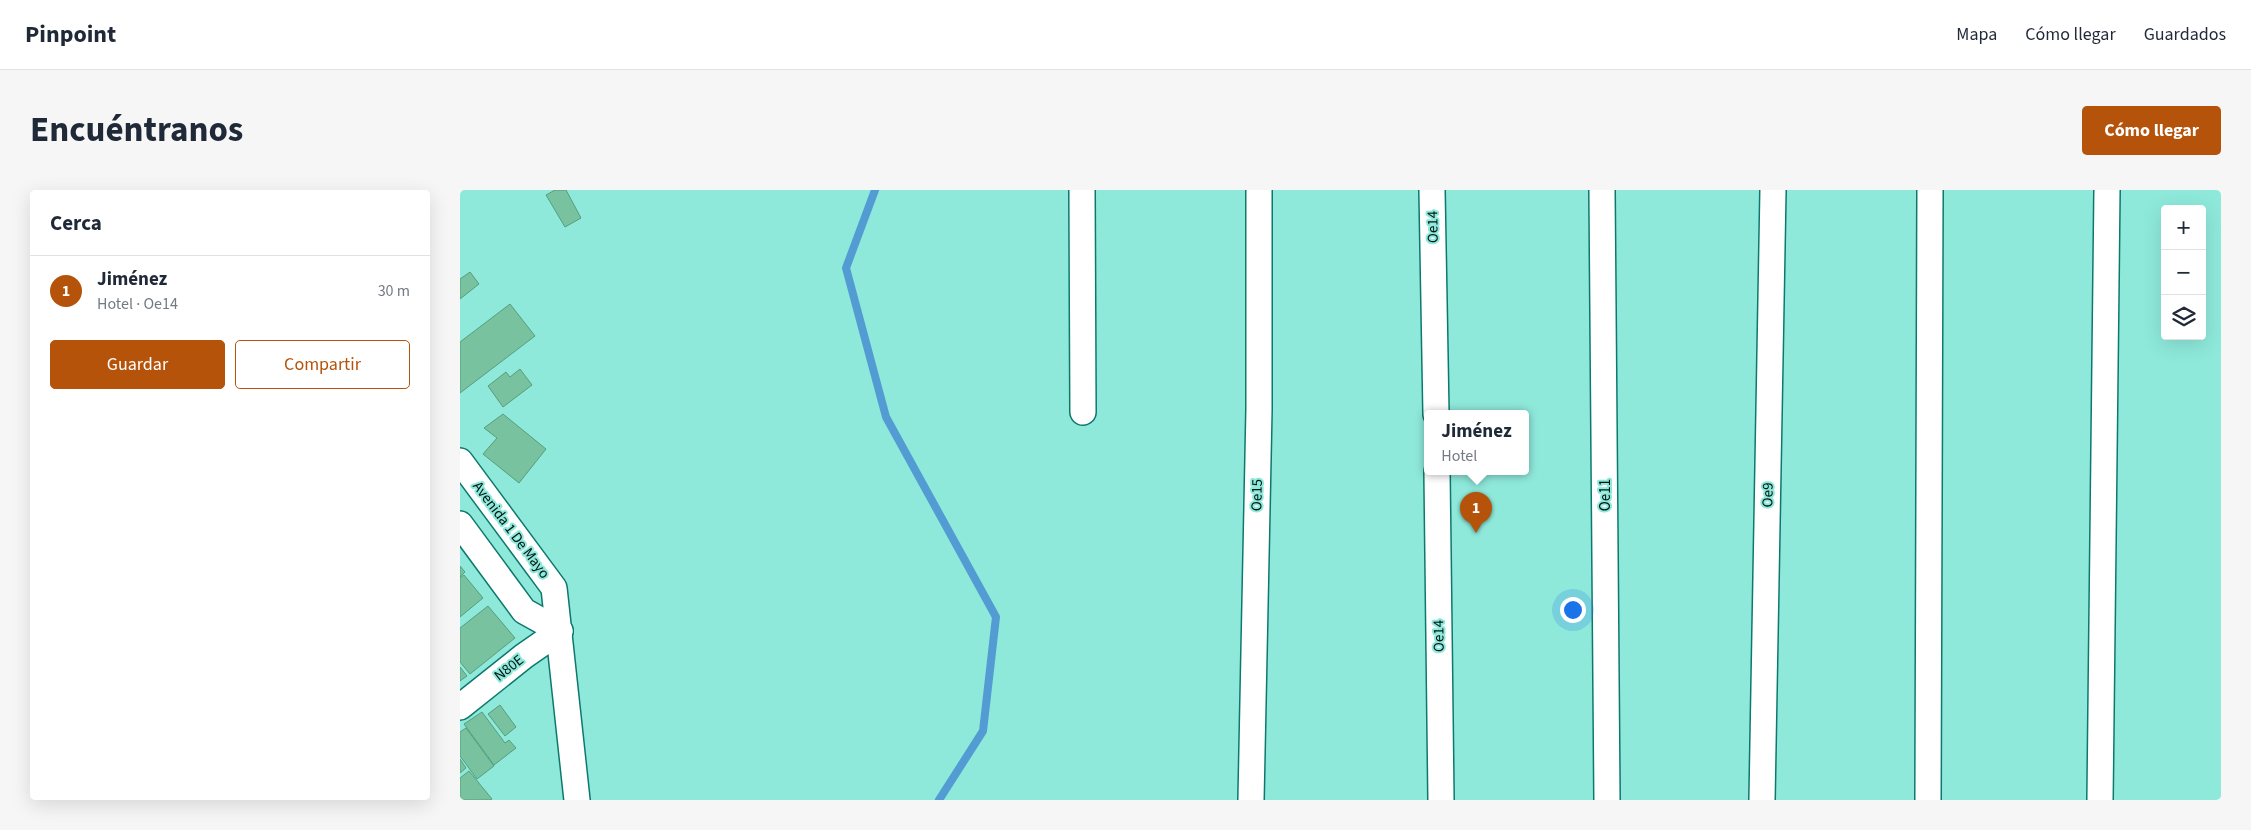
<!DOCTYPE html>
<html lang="es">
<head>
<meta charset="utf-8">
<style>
	body { margin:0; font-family:"Source Sans 3",sans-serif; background:#f6f6f7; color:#1f2937 }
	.controls { position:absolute; right:15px; top:15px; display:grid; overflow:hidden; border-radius:5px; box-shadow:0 5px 20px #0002 }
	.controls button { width:45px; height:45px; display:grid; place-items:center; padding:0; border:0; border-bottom:1px solid #e0e1e3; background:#fff; color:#1f2937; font:25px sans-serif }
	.you { position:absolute; left:1112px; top:419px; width:18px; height:18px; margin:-12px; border:4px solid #fff; border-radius:50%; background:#1a73e8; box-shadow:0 0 0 8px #1a73e833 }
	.badge { display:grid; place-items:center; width:32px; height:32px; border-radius:50%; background:#b45309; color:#fff; font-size:16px; font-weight:700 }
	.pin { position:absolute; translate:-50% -41px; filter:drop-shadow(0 1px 2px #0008) }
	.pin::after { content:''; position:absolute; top:26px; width:18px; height:15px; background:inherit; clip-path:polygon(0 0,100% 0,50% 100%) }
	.popup { position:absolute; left:964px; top:220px; width:105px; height:65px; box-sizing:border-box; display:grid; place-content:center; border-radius:5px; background:#fff; filter:drop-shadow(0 1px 4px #0005); font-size:16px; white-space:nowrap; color:#747a83 }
	.popup b { font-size:19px; color:#1f2937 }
	.popup::after { content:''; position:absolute; left:50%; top:100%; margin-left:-10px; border:10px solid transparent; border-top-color:#fff }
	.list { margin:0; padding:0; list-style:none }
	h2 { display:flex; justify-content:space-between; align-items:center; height:65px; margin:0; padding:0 20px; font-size:21px }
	h2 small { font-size:16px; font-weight:400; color:#747a83 }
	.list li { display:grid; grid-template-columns:32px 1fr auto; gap:15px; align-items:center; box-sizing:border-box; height:70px; padding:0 20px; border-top:1px solid #e0e1e3 }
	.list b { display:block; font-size:19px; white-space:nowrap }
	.list p { margin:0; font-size:16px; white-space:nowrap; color:#747a83 }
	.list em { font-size:16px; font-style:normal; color:#747a83 }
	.actions { display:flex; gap:10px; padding:15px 20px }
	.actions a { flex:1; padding:11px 0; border:1px solid #b45309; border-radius:5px; text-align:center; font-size:18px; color:#b45309 }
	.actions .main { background:#b45309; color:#fff }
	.icon { flex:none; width:28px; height:28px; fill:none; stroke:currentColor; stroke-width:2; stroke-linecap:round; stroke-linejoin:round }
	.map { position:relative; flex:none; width:1761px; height:610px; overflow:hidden; border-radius:5px }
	header { display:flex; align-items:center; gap:30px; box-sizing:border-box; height:70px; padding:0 25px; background:#fff; border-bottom:1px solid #e0e1e3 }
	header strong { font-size:24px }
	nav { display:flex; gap:28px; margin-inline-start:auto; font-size:18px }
	.intro { display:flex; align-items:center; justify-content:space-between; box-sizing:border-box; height:120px; padding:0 30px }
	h1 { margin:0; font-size:35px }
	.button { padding:12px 22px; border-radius:5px; background:#b45309; color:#fff; font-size:18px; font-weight:700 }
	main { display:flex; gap:30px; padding:0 30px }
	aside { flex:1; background:#fff; border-radius:5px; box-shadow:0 5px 20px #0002 }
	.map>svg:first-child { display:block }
</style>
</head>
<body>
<header>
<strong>Pinpoint</strong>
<nav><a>Mapa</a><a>Cómo llegar</a><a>Guardados</a></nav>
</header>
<div class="intro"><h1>Encuéntranos</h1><a class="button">Cómo llegar</a></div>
<main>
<aside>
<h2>Cerca<small></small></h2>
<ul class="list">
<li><span class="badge">1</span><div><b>Jiménez</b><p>Hotel · Oe14</p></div><em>30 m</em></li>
</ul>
<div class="actions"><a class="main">Guardar</a><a>Compartir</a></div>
</aside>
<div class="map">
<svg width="1761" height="610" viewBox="0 0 1761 610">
	<rect width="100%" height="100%" fill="#8ee9db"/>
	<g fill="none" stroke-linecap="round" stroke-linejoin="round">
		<path stroke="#539cd3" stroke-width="8" d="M415,0l-29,78 40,149 110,200 -13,114 -44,69"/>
	</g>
	<g fill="#79c2a0" stroke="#559e7e">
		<path d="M95,0h11l15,28 -16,9 -19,-32z"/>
		<path d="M10,82l9,12 -19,15v-20z"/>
		<path d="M50,114l25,32 -75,57v-51z"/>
		<path d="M60,179l12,16 -29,22 -15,-21 18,-14 4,5z"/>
		<path d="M43,224l43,35 -27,34 -36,-29 14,-16 -13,-10z"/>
		<path d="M0,376l5,6 -5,5z"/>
		<path d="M4,385l19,23 -23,19v-39z"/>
		<path d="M28,416l27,32 -45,36 -10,-12v-34z"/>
		<path d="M0,477l7,9 -7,5z"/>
		<path d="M40,515l16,22 -11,9 -17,-22z"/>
		<path d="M22,522l23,31 4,-3 7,8 -22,17 -30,-41z"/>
		<path d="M6,538l28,38 -17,13 -17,-23v-24z"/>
		<path d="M0,569l6,9 -6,5z"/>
		<path d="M9,581l23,28 -2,1h-30v-22z"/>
	</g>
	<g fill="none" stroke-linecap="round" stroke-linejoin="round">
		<g stroke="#0d796e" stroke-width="28">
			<g id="minor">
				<path d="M622,0l1,222"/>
				<path d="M972,0l4,224"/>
				<path d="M1142,0l5,610"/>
				<path d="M0,271l94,127 23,212"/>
				<path d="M977,282l4,328"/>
				<path d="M0,334l64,87 36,20"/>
				<path d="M0,517l64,-51 36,-25"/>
				<path d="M791,610l8,-391v-219"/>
				<path d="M1302,610l11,-610"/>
				<path d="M1468,610l2,-610"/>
				<path d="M1640,610l7,-610"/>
			</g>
		</g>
		<use href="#minor" stroke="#fff" stroke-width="25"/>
	</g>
	<g text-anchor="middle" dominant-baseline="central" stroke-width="4" stroke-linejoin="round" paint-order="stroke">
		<g font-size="15" fill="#001411" stroke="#8ee9db">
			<text transform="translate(973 37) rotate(-91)">Oe14</text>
			<text transform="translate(797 305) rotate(-89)">Oe15</text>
			<text transform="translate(1145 305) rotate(-90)">Oe11</text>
			<text transform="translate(1308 305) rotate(-89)">Oe9</text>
			<text transform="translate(51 340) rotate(53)">Avenida 1 De Mayo</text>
			<text transform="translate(979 446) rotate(-91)">Oe14</text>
			<text transform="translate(49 478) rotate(-38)">N80E</text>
		</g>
	</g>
</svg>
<div class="controls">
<button>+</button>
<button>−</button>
<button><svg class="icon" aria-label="layers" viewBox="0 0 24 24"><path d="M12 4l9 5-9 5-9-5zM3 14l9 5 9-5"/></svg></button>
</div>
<div class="you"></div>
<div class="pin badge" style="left:1016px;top:343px">1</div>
<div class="popup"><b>Jiménez</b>Hotel</div>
</div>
</main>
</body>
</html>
